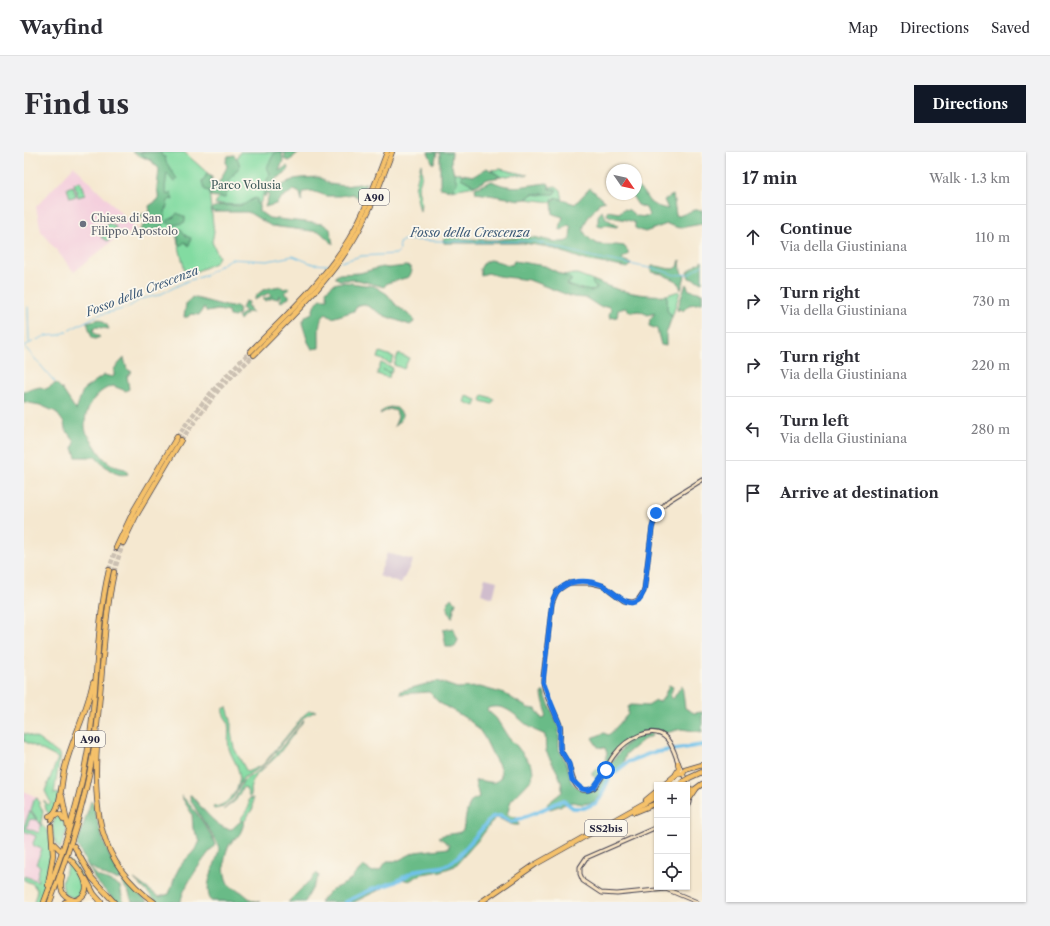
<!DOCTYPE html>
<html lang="en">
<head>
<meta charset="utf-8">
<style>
	body { margin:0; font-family:"Libre Caslon Text",serif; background:#f2f2f3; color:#2b2b33 }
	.controls { position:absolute; right:12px; bottom:12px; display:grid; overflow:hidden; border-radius:0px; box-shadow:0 1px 3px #0004 }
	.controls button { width:36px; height:36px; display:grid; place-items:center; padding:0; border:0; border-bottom:1px solid #e1e1e2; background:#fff; color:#2b2b33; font:20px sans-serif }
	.compass { position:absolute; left:582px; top:12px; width:36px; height:36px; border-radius:50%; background:#fff; box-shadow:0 1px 3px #0004; rotate:124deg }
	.stop { position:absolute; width:12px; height:12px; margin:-9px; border:3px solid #1a73e8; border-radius:50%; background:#fff }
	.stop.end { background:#1a73e8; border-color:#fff; box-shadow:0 1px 4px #0008 }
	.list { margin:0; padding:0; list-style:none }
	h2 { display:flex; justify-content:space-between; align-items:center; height:52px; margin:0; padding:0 16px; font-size:17px }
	h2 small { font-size:13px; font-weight:400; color:#7c7c81 }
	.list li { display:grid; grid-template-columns:26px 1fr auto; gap:12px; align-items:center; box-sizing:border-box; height:64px; padding:0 16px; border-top:1px solid #e1e1e2 }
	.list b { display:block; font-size:15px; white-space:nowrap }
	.list p { margin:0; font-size:13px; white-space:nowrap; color:#7c7c81 }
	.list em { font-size:13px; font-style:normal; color:#7c7c81 }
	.icon { flex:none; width:22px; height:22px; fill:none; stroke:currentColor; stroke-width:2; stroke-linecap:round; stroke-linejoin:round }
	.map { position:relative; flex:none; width:678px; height:750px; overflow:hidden; border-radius:0px }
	header { display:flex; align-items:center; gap:24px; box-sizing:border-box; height:56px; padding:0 20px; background:#fff; border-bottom:1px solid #e1e1e2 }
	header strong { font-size:19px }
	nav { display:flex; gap:22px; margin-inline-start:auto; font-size:14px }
	.intro { display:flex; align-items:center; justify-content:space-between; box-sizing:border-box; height:96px; padding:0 24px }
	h1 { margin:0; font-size:28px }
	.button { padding:10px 18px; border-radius:0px; background:#111827; color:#fff; font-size:14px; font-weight:700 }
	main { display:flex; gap:24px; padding:0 24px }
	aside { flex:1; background:#fff; border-radius:0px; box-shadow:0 1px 3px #0004 }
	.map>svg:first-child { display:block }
</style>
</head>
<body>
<header>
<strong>Wayfind</strong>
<nav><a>Map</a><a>Directions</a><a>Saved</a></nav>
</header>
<div class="intro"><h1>Find us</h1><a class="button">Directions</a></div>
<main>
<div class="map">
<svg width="678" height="750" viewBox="0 0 678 750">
	<rect width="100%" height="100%" fill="#fbf7ec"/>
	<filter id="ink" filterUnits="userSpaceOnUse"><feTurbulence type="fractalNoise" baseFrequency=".025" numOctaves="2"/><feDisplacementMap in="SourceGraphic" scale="8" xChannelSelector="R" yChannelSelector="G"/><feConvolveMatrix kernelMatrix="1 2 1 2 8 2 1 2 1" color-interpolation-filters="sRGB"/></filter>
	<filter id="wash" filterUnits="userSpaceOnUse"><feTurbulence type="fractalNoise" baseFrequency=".012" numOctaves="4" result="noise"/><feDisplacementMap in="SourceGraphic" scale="16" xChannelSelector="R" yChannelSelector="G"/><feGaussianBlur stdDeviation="0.9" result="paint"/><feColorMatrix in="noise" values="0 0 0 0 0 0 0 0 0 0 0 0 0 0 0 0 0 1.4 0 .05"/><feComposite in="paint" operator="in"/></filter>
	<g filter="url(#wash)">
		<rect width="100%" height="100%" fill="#f5e8d0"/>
		<g fill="#f4cfdd">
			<path d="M50,14l64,64 -23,9 -41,33 -33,-41 -5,-24z"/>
			<path d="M0,639l14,7 2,2 -5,-1 -4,11 9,11 8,18 -8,48 -16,-8z"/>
		</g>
		<g fill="#d0bdcd">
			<path d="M363,401l26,7 -12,24 -22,-8z"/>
			<path d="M461,426l12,3 -4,17 -12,-4z"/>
		</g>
		<g fill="#82dba1" stroke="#527e6e">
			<path d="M108,0h52l28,25 -3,15 5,40 -2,10 7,15 -4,6 -29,13 -10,-42 -20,-4 4,-60 -9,-9z"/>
			<path d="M216,0h45l-5,4 -20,47 -14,2 -31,-1z"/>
			<path d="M397,11l1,13 -4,12 3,15 -1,8 -5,-22z"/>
			<path d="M476,17l28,6h-17l-10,2 -10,-7z"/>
			<path d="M428,20l10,2 -1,4 14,8 -23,4 4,-10z"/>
			<path d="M56,29l5,14 -7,2 -4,-14z"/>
			<path d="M49,34l3,10 -6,2 -3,-10z"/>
			<path d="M532,34l5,4 2,11 -3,-3 -7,1 -1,3 -26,-3 6,-5 9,1 15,-6h-6l-1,-2z"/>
			<path d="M84,71l8,4 -8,14 -7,-4z"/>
			<path d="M553,122l16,6 -1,3 5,5 -2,2c-8,2 -21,-2 -28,-6v-2h4l-10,-7z"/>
			<path d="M655,139l1,1 -8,25 -5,-7v-15z"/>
			<path d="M356,200l14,5 -3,7 -13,-6z"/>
			<path d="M374,202l11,4 -5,11 -10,-4z"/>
			<path d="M357,211l12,5 -2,5 -8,-3 7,3 -1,5 -12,-4z"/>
			<path d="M459,243l11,4 -2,5 -11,-3z"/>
			<path d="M442,244l11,4 -2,6 -11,-4z"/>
			<path d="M203,555l4,13v12l3,16 13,24 16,-7 41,-50 5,-4h7l-12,6 -40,48 -21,13 -10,20 -10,9 -9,2 -1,-2c15,0 29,-20 26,-33 -1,-10 -8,-17 -10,-26 -2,-8 1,-18 -1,-25 -2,-6 -6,-8 -5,-14z"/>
			<path d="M280,568l-27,36 -23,21 -4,12 1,7 -2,1 -3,-9 -3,-1 -7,13 -13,10 12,-11 8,-18 23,-15z"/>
			<path d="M0,581l14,6 22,16 -6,39 5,-1 -4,18 -6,3 -3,-4 -2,-10 4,5 3,-2 -6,-12 13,-33 -34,-17z"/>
			<path d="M13,646l6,14 -2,11c2,4 5,5 7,9 9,22 1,49 -7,70h-7l3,-12 -4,-6 -9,-4v-4l14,5 -1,-4 3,-11 -4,-2 6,-15 -8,-3 -1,-3 3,-7 -12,-5v-5l6,-15 7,9 -7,-1 -4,9 13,5 2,-8 -10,-15 3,-10z"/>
			<path d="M229,646v10l-9,14 -2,-2h-2l9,-13v-8z"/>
			<path d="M33,663l4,2 6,13 -7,19c-8,-9 -10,-24 -3,-34z"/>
			<path d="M45,709c9,6 17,21 14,32l-9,5 -10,-4 -2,-12z"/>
		</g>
		<g fill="#69bb87" stroke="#466e61">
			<path d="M115,0h21l2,4 3,1 1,5 11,17 -2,3 -2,-1 -6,-8 -2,15 2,7 4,-2 2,7 -3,-1 -2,2 -6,25 -9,5 -12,2 -1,-3 6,-8 -6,-7 10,-3 -1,-6 10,-7 -2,-11 2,-19 -8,-9 -4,-1z"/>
			<path d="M251,0h6c4,8 1,11 -2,19l8,-5 1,2 -3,6 -9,5 -5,9 2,3h3l5,-5 13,-7 7,-1 18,-1 10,7 16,2 21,-3 -6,16 -7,-5 -13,2h-13l-15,-5 -9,1 -1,9 -2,-8 -6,-3 -13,8 -5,6 -11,3 4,-12 -2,-3 -2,5 -2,-2 3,-13 4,-8 -3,-7z"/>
			<path d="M262,0h15l-6,3 -5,6 -5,-1 -1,-3z"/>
			<path d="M404,0h24l-1,11 6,20 -5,7 -12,-2v-35l-3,-1 -2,9 -2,3z"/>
			<path d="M210,3l4,5 2,6 -12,16 1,6 -4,10 -15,-2v-5l-5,-1 -3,-8 5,-8 5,3 -2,7 7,2 10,-19 -1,-6 2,-5z"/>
			<path d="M463,16l14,9 -13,2 -13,7 -14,-8 1,-4 12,2z"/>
			<path d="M468,29c19,10 35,4 55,2l2,1v5l8,1 -3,4h-22l-6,5 -6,1 -44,-7 -1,-5z"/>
			<path d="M612,34c16,11 6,18 32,23l-4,-9 9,-5 3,20 3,1 15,-6h8v14l-23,4 -12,-4 -22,8 -10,-4v-5c-9,-5 -18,-3 -28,-8v-4l12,2 5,-4 5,1 7,6 11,1 2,-2 -3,-7 -8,-3 -7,-11h5z"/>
			<path d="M566,36l15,13 -6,2c-4,8 -12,13 -15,23 -3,7 8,16 14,18 8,2 17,0 26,2l4,5v4l-7,4 9,4 1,2 -3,3 -43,-8 -36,-13 -25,-4h-80l-1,-4 2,-2c16,1 33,3 50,3 11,-1 22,-3 34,-3 14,0 28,9 41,3l1,-13 -3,-2 -6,5 -3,-1 4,-12 -10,-3 -1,-12 5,-4 18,6z"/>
			<path d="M232,46l2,2 -3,2 4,3v6l10,7 54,6 7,5 3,15 -13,-12 -49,-6 -23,-14h-35l-1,-4c10,-5 19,-2 30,-3 5,-1 8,-6 14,-7z"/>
			<path d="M577,59l6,8 11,7 -2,1 -10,-2 -4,2 -4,-1v-10z"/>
			<path d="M153,61l8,4v5l-9,3 -9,-2 -1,-2 7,-3z"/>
			<path d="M157,77l5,7 5,2 -2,8 -4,-4 -4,3 -3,-1v-14z"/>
			<path d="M465,108c9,0 15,5 23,5l2,-4 31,5 24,12 3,2 -5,4 5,3 19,4 6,-3 -5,-5 1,-3c24,11 49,17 74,15v15l5,7 -6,17v12l-5,-1 -4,-16 -8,-3 1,-7 5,-6 -7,2 -9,-4 -8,1 -6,-4 -7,2 -1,7 -7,1 -1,-3 2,-6 -3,-3 -8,1 -14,-9 -13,-1 -44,-17 -31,-4 -10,-3 -7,2 -1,-6 3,-5z"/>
			<path d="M656,108l1,12 4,4 -4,14 -3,-8 -16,-8 -10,-2 -1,-3 1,-3c10,-1 17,6 26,1z"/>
			<path d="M678,109v21l-13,-4 -2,-6z"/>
			<path d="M382,114l4,1 2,4 -3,6 -22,6 -3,4 -26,-7h-19l-4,-3 4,-3 21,-1 22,-6 6,1z"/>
			<path d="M318,130l32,4 13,8 9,11 17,13 1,4 -4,3 -25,-9 -21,-12 -6,1 -4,6 -22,7 -6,-4c-10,6 -6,23 -7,34l-7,1 -4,-7 -6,-19 4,-7 6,-3 3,-9 6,-5h7l-2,-8 8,-7z"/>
			<path d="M662,132l3,6 13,3v10l-13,2 -6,6 -3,-3 -2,3 -1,-2z"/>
			<path d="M256,134l4,3 5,-2 1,2 -6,4 5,2v3l-8,4 -1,-1 1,-3 -2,-3 -1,4 -5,-1 -8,3 -2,-2 9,-3 -3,-3 -15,7c4,-11 16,-12 26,-14z"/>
			<path d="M168,145l38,10 7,-1 2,2 -1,7 -4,2 -5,-1 -1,-4 -10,-2 -11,2 -3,-5 -5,8 -8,-1 -3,3h-4l2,-13z"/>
			<path d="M221,149l4,1 -2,3 6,8 -6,-1 -7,8 -2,-3 7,-6 -3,-2z"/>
			<path d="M76,167l7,6 2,4 -13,-2 -3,3 1,3 6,4 -5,2 -3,-1 -5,-16z"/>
			<path d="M100,206l3,11 5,3 -5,4 2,13 -3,2 -13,-5c-18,4 -32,27 -27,46 13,18 16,33 39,37l3,5c-13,4 -24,-9 -33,-17h-19l-3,-9 2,-6 -10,-13 -1,-6 -8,-11 -16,-7 -16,-3v-11l16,-4 6,2 10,-6 6,6 14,21 7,-20 21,-15 8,2 2,-1v-7z"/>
			<path d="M366,255l7,1 5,6v4l-8,9 4,-10 -2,-6 -7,-2 -9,5 4,-5z"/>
			<path d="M428,446l4,4 -4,16 -5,-11 1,-6z"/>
			<path d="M429,476l5,12 -3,7h-9l-3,-17z"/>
			<path d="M413,529l20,7 23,-1 25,7 23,14 8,1 6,10 3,-1c3,-9 -3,-16 -3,-26h2l15,36v21l8,16 4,16 3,4 10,6h8l4,-2c13,-23 26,-50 54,-56l2,3 -9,4 -17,14 -3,11 -14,12 -3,11 -12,14 -11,2 -11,-2 -22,7 -3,-5 15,-12c1,-16 -10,-27 -16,-41 -1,-5 0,-11 -1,-16 -3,-2 -7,-3 -11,-5 -16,-10 -26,-28 -46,-22l-1,2 9,8 12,19 8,8 16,21 1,6 -1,7 -21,22 -4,14 10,3 2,7c-12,1 -15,-7 -24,-7l-15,20 -25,28 -14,5 -19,3 -13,7 -7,-2 -16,6 -3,3 -29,14h-34l11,-12 17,-8 15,-16 10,6 7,-2 7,-9h10l18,-9 34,-4v-3l-10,-8c8,-5 17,-1 24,-7l4,-19 4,-10 8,-4 -4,-16c7,-3 17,5 24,-1 5,-4 0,-15 -3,-19 -6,-10 -9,-21 -16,-30 -11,-14 -27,-19 -40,-28 -5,-3 -7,-8 -11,-11l-29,2 1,-3z"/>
			<path d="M645,533l4,2 -3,10 3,2 9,-14 3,23 9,5 8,-1v20l-21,-3 -19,5 -13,-3 -8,2 -25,18 -20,34 -7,3 7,-9 -4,-5v-2l12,-8 3,-11 -2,-5 -7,-1 -6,-9 12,-5 4,2 3,-2 17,-19v-7l3,-2 17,1 8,-5 4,1 4,-5z"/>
			<path d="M166,643h1c9,10 27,36 41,34l10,-9 2,2c-4,20 -12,14 -17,28 -4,10 -4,29 3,36 2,2 6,3 8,4 10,5 7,9 22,12l-49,-1c-9,-17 6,-36 8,-53 -4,-13 -31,-46 -29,-53z"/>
			<path d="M157,644c8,5 33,40 34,49 -9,10 -34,44 -34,57h-24l-23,-23 25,18 10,-3c4,-9 5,-18 10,-26 6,-10 16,-15 21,-27l-7,-12 -1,-15z"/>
			<path d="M67,649l2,2c6,27 13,50 28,73v3c-11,2 -22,-8 -31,-12v1l8,8 22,10 3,16h-7l-20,-21 -19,-36z"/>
			<path d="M293,721l2,3 -14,26h-17z"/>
			<path d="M99,728l2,1 23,21h-16l-3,-9 -7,-10z"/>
		</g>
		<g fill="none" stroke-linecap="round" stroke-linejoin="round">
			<g stroke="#6ec1ea" stroke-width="1">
				<path d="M317,110l20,-6 35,-2 4,-4 -1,-7 5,-3 74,2 55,-1 60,16 67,13 15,5 15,-1 12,-9"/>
				<path d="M4,155l1,35"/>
				<path d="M31,230l-31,-36 21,-10 15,-1 38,-20 29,-7 14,-9 18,-4 28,-14 17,-5 26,-17 37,2 26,-5 20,8 15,1"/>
			</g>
			<path stroke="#6ec1ea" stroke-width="4" d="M321,750l23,-11 27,-9 22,-12 24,-3 8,-3 8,-6 35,-41 8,-1 11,6 26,-10 26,-12 10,8h11l12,-5 4,-5 10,-22 18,-14 23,-9 51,-8"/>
		</g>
	</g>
	<g filter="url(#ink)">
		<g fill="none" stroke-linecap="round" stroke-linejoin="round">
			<g stroke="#cbc0b2" stroke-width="4.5" stroke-dasharray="4.5 2" stroke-linecap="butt">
				<path d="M153,285c22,-32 45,-58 73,-85"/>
				<path d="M157,288l39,-52 34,-33"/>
				<path d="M85,418l7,-22"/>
				<path d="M90,420l9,-29"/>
			</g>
			<g stroke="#424051" stroke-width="5">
				<g id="secondary">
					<path d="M663,656c7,-14 -1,-27 -7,-41 -4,-8 -6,-20 -13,-28 -14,-16 -42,1 -52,15 -9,10 -11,25 -21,34 -22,10 -21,-15 -26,-25 -3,-6 -8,-11 -8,-17 -1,-7 2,-14 0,-21 -5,-15 -17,-30 -17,-47l9,-75 5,-12 12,-8h22l13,3 20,15 8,1 6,-2 6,-9 8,-63 5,-15 11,-12 34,-21"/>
					<path d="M633,675l-71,31 -6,9v7l3,7 18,12 16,1 49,-5 31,13"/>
				</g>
			</g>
			<g stroke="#424051" stroke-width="6">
				<g id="highway">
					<path d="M226,200c35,-36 73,-70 99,-113 16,-27 27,-57 38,-87"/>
					<path d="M230,203c35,-36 74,-72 100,-116 16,-27 27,-57 38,-87"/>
					<path d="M99,391l13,-27 45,-76"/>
					<path d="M92,396l18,-38 43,-73"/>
					<path d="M73,591c-4,64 0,119 57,159"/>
					<path d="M652,622l3,-5 -1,-6"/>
					<path d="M665,626l13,-6"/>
					<path d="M640,633l14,-12 5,1 2,-4 17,-5"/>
					<path d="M665,637l5,1 8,-6"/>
					<path d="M38,644l6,31"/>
					<path d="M666,646l6,-9"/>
					<path d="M622,648l11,-9"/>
					<path d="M611,660l22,-9"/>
					<path d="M25,664c12,-2 12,-33 15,-45 7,-30 23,-58 29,-89"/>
					<path d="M28,668l2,-4 4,-2 3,1 3,5"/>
					<path d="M30,692l6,6"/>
					<path d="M50,694l18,32 22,24"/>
					<path d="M38,724c-3,12 -1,20 11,24"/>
					<path d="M62,727l8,15 7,8"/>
					<path d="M24,733l5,-30 -2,-29"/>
					<path d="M20,750c21,-55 38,-108 46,-166 8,-56 6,-111 19,-166"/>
					<path d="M26,750c20,-53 37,-105 45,-161 8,-56 7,-113 19,-169"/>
					<path d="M41,750c5,-1 11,-1 15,-4 15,-10 -2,-31 -10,-39"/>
					<path d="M457,750l55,-38 121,-68"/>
				</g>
			</g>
			<use href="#secondary" stroke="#fbe6c4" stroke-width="3"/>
			<use href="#highway" stroke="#f5c16b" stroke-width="4.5"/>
			<g stroke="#424051" stroke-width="6" stroke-linecap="butt">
				<path id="highway-bridge" d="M657,631l8,-5"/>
			</g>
			<use href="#highway-bridge" stroke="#f5c16b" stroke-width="4.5"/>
		</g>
	</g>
	<g fill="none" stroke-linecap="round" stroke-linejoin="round" filter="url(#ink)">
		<path stroke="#1a73e8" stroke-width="5" d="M582,618l-12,17 -6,3 -6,-1 -10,-9 -3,-16 -9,-15v-23l-17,-44 9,-80c6,-22 31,-24 50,-17 13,6 32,33 42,6l8,-63 4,-15"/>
	</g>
	<circle fill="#6b7280" stroke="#fbf7ec" stroke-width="1.5" cx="59" cy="72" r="4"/>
	<g text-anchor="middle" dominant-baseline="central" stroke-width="3.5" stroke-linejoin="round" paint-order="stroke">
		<g fill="#fbf7ec" stroke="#636270" stroke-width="1">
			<rect x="335" y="37" width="30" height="16" rx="3"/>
			<rect x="51" y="579" width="30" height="16" rx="3"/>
			<rect x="561" y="668" width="42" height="16" rx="3"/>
		</g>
		<g font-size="10" font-weight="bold" fill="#22223b">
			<text x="350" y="45">A90</text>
			<text x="66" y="587">A90</text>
			<text x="582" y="676">SS2bis</text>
		</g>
		<g font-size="11" fill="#3f5a5a" stroke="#fbf7ec">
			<text x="222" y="33">Parco Volusia</text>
		</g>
		<g font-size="11" fill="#5b616d" stroke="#fbf7ec" text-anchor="start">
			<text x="67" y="66">Chiesa di San<tspan x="67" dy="13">Filippo Apostolo</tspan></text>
		</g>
		<g font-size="12" font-style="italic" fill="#3d5a78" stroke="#fbf7ec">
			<text x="446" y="80">Fosso della Crescenza</text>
			<text transform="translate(118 139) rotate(-21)">Fosso della Crescenza</text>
		</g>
	</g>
</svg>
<div class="controls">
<button>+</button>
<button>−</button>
<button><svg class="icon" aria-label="locate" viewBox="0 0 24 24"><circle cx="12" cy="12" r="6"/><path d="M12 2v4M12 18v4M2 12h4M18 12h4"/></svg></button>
</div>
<svg class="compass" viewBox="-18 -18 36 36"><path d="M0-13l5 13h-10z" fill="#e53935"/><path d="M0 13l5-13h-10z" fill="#7c7c81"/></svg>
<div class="stop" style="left:582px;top:618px"></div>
<div class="stop end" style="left:632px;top:361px"></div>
</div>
<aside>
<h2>17 min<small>Walk · 1.3 km</small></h2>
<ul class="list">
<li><svg class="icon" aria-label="ahead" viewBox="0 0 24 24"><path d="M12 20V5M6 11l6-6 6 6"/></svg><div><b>Continue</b><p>Via della Giustiniana</p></div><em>110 m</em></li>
<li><svg class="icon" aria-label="right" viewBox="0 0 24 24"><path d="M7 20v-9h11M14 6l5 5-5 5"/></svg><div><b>Turn right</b><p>Via della Giustiniana</p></div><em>730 m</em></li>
<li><svg class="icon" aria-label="right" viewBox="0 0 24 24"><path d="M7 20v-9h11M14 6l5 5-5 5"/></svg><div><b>Turn right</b><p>Via della Giustiniana</p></div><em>220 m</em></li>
<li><svg class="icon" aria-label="left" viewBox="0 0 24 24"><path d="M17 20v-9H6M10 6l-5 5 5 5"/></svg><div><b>Turn left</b><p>Via della Giustiniana</p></div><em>280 m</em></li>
<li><svg class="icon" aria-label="arrive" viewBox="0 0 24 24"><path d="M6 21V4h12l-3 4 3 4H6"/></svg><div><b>Arrive at destination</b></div></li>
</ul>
</aside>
</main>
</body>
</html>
